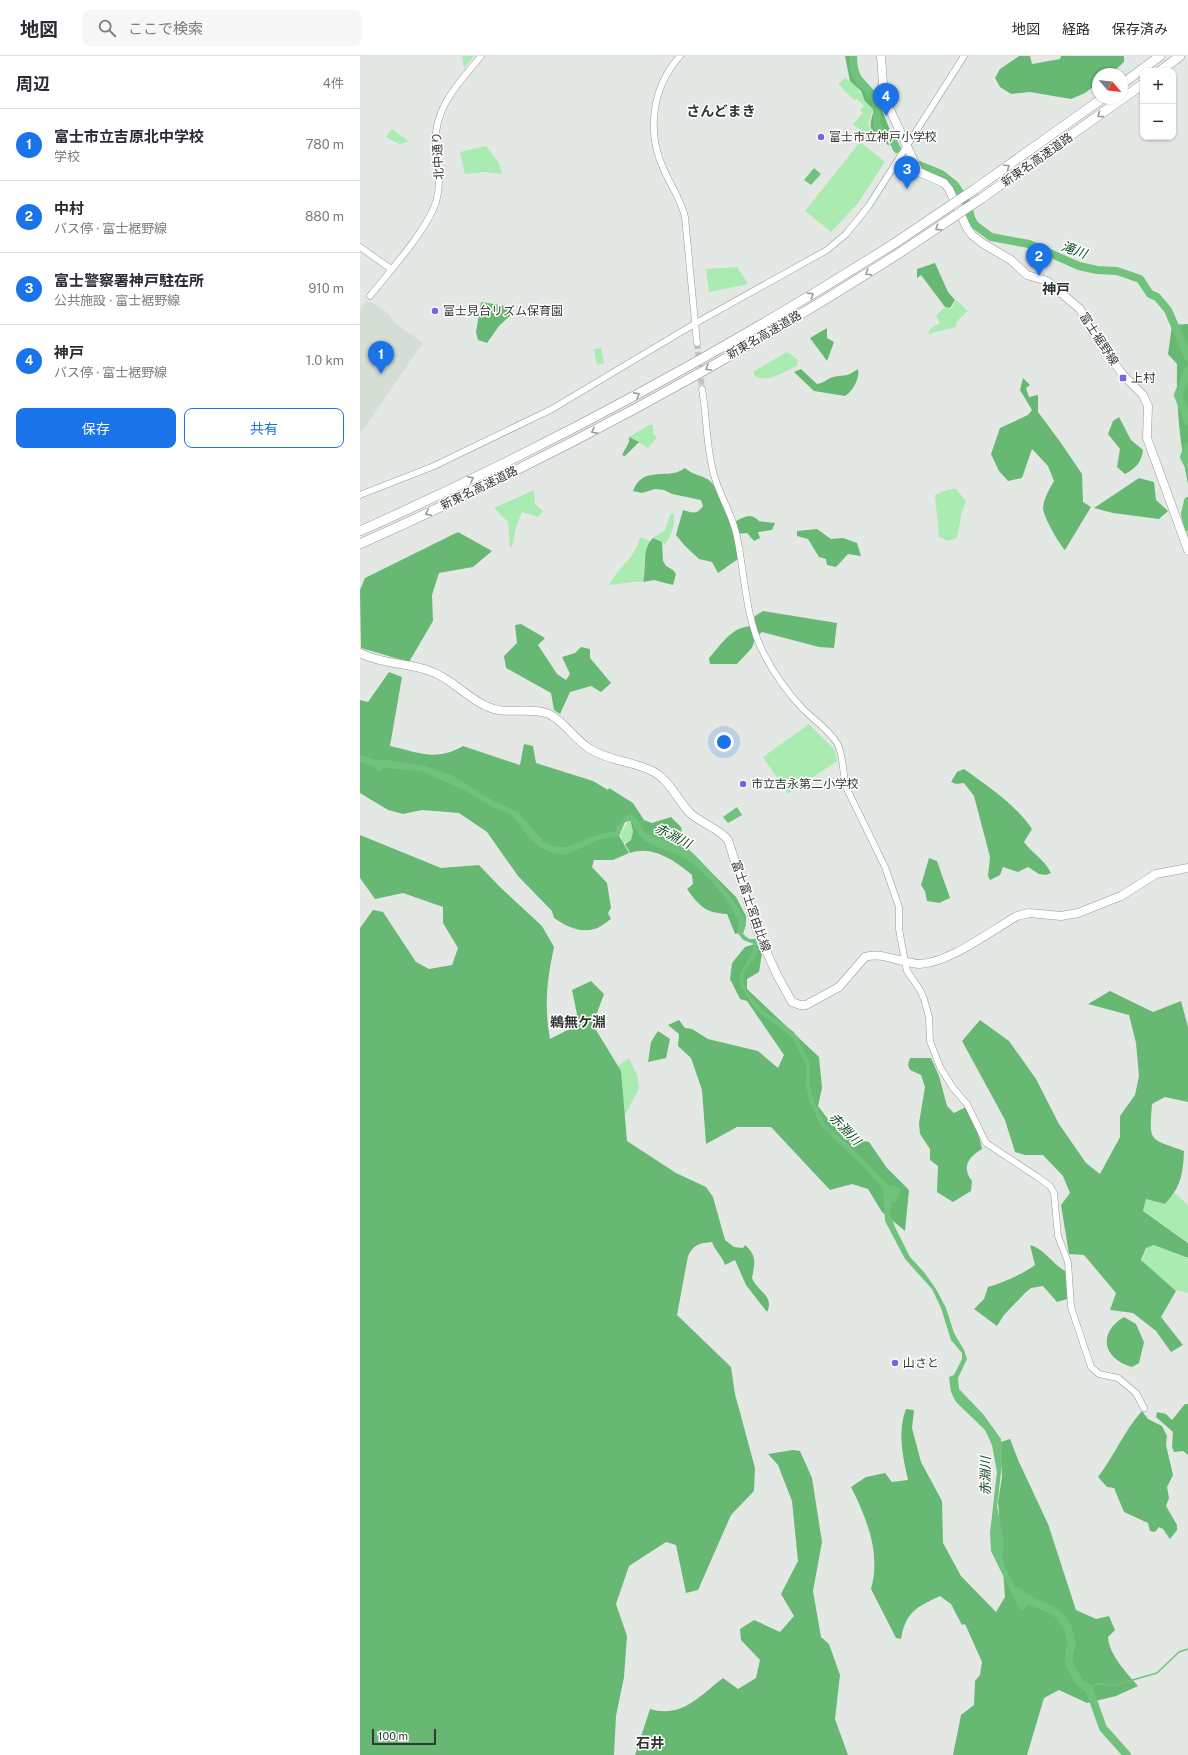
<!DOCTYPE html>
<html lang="ja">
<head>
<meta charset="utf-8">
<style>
	body { margin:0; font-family:"Public Sans","Noto Sans JP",sans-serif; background:#f7f7f7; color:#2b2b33 }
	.controls { position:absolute; right:12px; top:12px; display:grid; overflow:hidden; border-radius:8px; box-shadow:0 1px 3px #0004 }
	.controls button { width:36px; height:36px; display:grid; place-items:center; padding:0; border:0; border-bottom:1px solid #e1e1e2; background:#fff; color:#2b2b33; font:20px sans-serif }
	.compass { position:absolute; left:732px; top:12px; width:36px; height:36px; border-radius:50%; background:#fff; box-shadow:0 1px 3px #0004; rotate:118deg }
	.scale { position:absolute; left:12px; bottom:10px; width:64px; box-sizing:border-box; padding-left:4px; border:2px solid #363836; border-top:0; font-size:11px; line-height:14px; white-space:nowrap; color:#363836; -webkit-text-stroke:3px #fff; paint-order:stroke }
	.you { position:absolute; left:364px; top:686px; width:14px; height:14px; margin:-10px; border:3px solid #fff; border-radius:50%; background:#1a73e8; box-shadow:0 0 0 6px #1a73e833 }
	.badge { display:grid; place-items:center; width:26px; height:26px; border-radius:50%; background:#1a73e8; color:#fff; font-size:13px; font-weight:700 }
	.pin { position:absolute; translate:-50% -33px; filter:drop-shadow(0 1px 2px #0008) }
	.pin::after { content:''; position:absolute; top:21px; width:14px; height:12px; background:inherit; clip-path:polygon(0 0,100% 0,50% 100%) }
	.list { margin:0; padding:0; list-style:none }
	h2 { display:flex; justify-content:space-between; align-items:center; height:52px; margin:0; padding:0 16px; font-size:17px }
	h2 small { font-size:13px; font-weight:400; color:#7c7c81 }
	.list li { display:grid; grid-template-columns:26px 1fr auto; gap:12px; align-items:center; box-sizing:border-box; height:72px; padding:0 16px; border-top:1px solid #e1e1e2 }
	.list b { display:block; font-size:15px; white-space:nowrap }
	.list p { margin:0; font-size:13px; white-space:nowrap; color:#7c7c81 }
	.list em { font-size:13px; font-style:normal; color:#7c7c81 }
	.actions { display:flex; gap:8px; padding:12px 16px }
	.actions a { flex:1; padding:9px 0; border:1px solid #1a73e8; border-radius:8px; text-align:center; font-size:14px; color:#1a73e8 }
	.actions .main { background:#1a73e8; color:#fff }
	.icon { flex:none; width:22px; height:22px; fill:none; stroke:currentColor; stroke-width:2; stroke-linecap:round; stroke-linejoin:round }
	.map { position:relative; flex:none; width:828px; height:1699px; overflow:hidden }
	header { display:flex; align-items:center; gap:24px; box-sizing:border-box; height:56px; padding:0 20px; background:#fff; border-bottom:1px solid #e1e1e2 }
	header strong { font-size:19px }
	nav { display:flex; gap:22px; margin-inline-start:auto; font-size:14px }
	.search { width:280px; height:36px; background:#f7f7f7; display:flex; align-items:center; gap:10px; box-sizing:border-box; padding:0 14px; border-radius:8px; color:#7c7c81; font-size:15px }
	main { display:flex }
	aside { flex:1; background:#fff }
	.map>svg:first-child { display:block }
</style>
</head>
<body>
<header>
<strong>地図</strong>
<div class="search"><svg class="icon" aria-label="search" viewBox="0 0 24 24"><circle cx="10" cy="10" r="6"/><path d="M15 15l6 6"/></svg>ここで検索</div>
<nav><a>地図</a><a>経路</a><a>保存済み</a></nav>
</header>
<main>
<aside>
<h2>周辺<small>4件</small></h2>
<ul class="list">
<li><span class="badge">1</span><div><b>富士市立吉原北中学校</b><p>学校</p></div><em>780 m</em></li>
<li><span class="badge">2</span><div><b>中村</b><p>バス停 · 富士裾野線</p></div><em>880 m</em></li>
<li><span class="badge">3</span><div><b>富士警察署神戸駐在所</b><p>公共施設 · 富士裾野線</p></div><em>910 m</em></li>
<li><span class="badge">4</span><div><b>神戸</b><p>バス停 · 富士裾野線</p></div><em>1.0 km</em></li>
</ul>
<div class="actions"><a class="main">保存</a><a>共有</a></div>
</aside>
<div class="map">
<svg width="828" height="1699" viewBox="0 0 828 1699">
	<rect width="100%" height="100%" fill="#e4e8e4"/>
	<path fill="#d4ded5" d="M6,245l7,2 15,10 7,10 28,20 -63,91v-123z"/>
	<g fill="#aaebb1">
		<path d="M102,0h12l-10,12z"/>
		<path d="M485,22c16,9 16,20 28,31l-5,15 3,5 -6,5 -12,-10 10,-11 -3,-3 4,-4 -7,-7 -3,1 -16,-16z"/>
		<path d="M32,73l15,11 1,2 -9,2 -13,-7z"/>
		<path d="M500,86l25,20 -27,41 -27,29 -26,-21z"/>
		<path d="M126,90l13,17 3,11 -18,-2 -19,2 -5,-22z"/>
		<path d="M377,211l11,17 -39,8 -3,-23z"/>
		<path d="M596,244l12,11 -11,10 -1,6 -28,7 2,-5 10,-6 -4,-7 9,-9 6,2z"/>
		<path d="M241,292l3,15 -7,2 -3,-16z"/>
		<path d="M427,296l11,8 -1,6c-13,5 -31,19 -43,9v-4z"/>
		<path d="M289,369h4v9l4,3 -9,11 -19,-11z"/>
		<path d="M589,433h7l10,12 -4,11 -5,26 -9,3 -9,-4 -4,-42z"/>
		<path d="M174,434l1,14 8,7 -5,6 -16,-5 -6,15 -4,20h-2l-2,-25 -14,-14z"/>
		<path d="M828,448v34l-6,-13 -1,-11z"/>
		<path d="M311,457l3,1c1,13 -3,21 -10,32l-1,-4 -10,-4 12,-8z"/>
		<path d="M280,481l10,4c-2,8 -7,18 -6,26 0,6 0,9 -2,15h-9l-24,3c9,-18 27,-27 31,-48z"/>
		<path d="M449,668l26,26 2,11 -49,33 -25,-37z"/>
		<path d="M268,766h3l2,10 -2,8 -8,3 -3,-9z"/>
		<path d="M269,1002l8,17 2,13 -15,29 -3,-46 -3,-5z"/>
		<path d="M815,1137l13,12v37l-45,-31 3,-12 19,5z"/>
		<path d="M795,1189l33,14v34l-13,-3 -33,-29 5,-15z"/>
	</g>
	<g fill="#67b873">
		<path d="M485,0h11l1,18 14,16 7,1 3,4 2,18 7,17 -4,5 3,11c-16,-15 -23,-13 -15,-36l-9,-9 -4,-10 -11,-10z"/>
		<path d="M659,0h11l2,8 28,-5 1,-3h63v6l-13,12h-13v9l-13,10 -14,6 -41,-7 -19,2 -11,-7 -5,-9 5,-9z"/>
		<path d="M575,207l13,29 7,8 -5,8 -5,-1 -24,-32 -4,3v-9z"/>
		<path d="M121,246l31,5v7l-13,12 -12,17 -9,-3 -2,-8z"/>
		<path d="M828,268v160c-8,-39 -12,-79 -11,-120l-9,-10 4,-29z"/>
		<path d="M467,272v10l7,4 -7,19 -17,-23z"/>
		<path d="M441,313l16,15c7,-1 10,-5 16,-7 13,-3 12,1 25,-8 2,9 -5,22 -13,27l-31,-5 -20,-19z"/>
		<path d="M663,322l7,7 -4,3 3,9 9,-2v17l23,31 21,31 1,28 8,5 -26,43c-6,-6 -22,-34 -22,-42 1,-10 6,-18 11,-27l-6,-15 -16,-17 -10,29 -14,3 -9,-10 -8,-17 9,-26 28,-13 4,-5 -12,-20z"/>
		<path d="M759,361l12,23 12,10c-1,12 -8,19 -18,24l-8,-7 3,-18 -12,-15 5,-13z"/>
		<path d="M269,381l10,5 -14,14 -3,-1 7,-13z"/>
		<path d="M325,412c7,7 18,7 25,13 10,10 16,29 22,42 11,-5 18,-12 27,-2l16,2 -3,7 -14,2 2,6 -6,3 -7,-8 -12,1 3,25 -20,14 -6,-11 -13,-3 -14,-13 -9,-11 7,-25c10,3 14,5 20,-4l-2,-6 -29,-6 -8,-4 -9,-1 -13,4 -9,-2c10,-27 36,-10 52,-23z"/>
		<path d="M779,422l15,4 2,18 12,11 -9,8 -46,-6 -19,-5z"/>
		<path d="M457,473l14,10 12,-1 14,5 4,13 -13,-2 -12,13 -9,-2 -1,-6 -7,-2 -11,-18 -11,-3v-5z"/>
		<path d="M98,476l34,19 -19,16 -34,6 -7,22 1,26 -24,41 -48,-14 -1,-58 5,-12z"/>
		<path d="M293,482l9,4 1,19 3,5 7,4 3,4 -3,11 -19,-5 -11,2c4,-14 -2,-33 10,-44z"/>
		<path d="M403,555l74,12 -3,25 -15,-1 -57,-15c-11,8 -6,12 -12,18 -4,5 -9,9 -13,14h-27l-1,-6c12,-13 22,-31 42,-32l4,-10z"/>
		<path d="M161,568l24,14 -7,7 19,29 9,6 4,-6 -8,-17 13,-4 6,-6 9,2v9l21,25 -10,9 -10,-6 -21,6 -10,22 -6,-4 -3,-17 -45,-25 -2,-12 13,-13 -2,-18z"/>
		<path d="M29,616l13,5 -12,69c27,6 46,16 73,0l57,19 4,-21 9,2 3,17 57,18 15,9 1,-2 24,15 11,17 8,3 19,-6 10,10 3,18 52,52 10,19v7l-7,10 -4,1 -8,-20c-21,-1 -28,-8 -40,-25l6,-5 -1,-9c-17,-14 -39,-30 -62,-22l-5,-9 6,-4 2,-8 -3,-14 -13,10v4l12,21 -16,7h-19l-2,7 15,16 4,25 -3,5 3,6c-5,3 -11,9 -17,10 -14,4 -29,-3 -40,-11l-2,-7 -34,-35 -31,-44 -28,-19 -37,-3 -19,4 -15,-4 -28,-17v-93l8,2z"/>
		<path d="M604,713c25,18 51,35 68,60l-8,13c8,11 21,18 27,31l-5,2 -7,-1 -11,-7 -10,5 -15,-5 -3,8 -10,5 -2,-4 2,-19 -16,-61 -10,-13 -8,1 -5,-2 6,-10z"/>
		<path d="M0,779l81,33 38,-3 21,22 42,39 12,21c-7,33 -10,58 -4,92l29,-15 -7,-34 19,-9 13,13 -7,19 -1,17 25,41 6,70 49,32 30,14 7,10 12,43 9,7 9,1 2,-3c12,11 10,17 7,33 5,13 23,18 15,34l-21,-27 -11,-25 -10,5c-3,-9 -10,-14 -13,-23 -12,1 -18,2 -24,14l-11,59 54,52 4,27 20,74 -1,23 -23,24 -33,75 -12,3 -10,-48 -10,-3 -37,24 -13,38 11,32 -3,41 -8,39 -2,39h-254v-827l13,-18 10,2 33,50 13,7 23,-4 6,-17 -15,-25v-16l-40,-14 -28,6 -15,-21z"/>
		<path d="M569,802l8,3 13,37 -11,5 -12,-2 -2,-10 -4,-6z"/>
		<path d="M398,887l4,10 -3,19 -12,7v10l72,68 3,31 -4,18 12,16 16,16 23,4 18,26 22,22 -4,41 -23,-19 -14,-23 -16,-5 -22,6 -59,-63h-34l-31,17 -4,-54 -11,-32 -13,-12 1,-12 -11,-9 11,-5 6,8 7,1 16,10 50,12 20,17 6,-13 -37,-54 -7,-2 -10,-20 2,-16 13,-16z"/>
		<path d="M750,935l43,21 28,-11 7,26v75l-23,-5 -13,7c-3,39 -3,34 32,47 -1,23 -3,36 -19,53l-19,-5 -3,12 45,32v15l-34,-13 -8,3 -5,12 35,31 -15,26 22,28 -12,7 -15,-21 -23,-18 -23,-3 6,-17 -32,-38 -15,-1 -8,-49 9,-12 -7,-17 -20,-21h-18l-10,-3 -10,-32 -43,-79 18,-21 29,21 27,38 23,45 27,39 14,11 20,-37v-21l15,-21 4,-19 -3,-33 -7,-28 -41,-11z"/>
		<path d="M298,975l12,8 -4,19 -18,4 3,-20z"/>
		<path d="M550,1002h21l8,18 8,30 7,7 12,-6 12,25 4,17c-13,8 -21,17 -10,32l-1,10 -18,11 -16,-10 1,-26 -8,-6v-11l-10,-15 -1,-11 6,-36 -4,-12 -11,-5 -2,-5z"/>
		<path d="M670,1189c15,4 23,20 37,27l4,26 -14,4 -14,-16 -12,2 -5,4 -22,23 -7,11 -23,-17 10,-10 4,-12c16,-5 33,-12 47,-22z"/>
		<path d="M764,1261l12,7 8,18 -5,21 -7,4c-29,-8 -35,-34 -8,-50z"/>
		<path d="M825,1348h3v51l-5,-4 -9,1 -2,-5 1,-15 -17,-15 1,-5 9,2 6,6z"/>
		<path d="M546,1353l8,1 -2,18 9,34 21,39 1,42 18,33 35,36 9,-15 -7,-95 4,-25 -1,-35 9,-3 9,23 29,62 28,86 20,9 13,-3 6,14 -7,7c1,18 19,36 30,49l-22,10 -29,7 -28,-13 -15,8 -17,57h-74l8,-40 13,-10 1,-24 5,-6 2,-13 -17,-38 -3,1 -11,-21 -11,-8c-23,11 -34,15 -39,43l-5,-1 -25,-49c10,-36 -4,-70 -20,-102l15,-10 19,-4 7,9 16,-2c-5,-23 -11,-48 -2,-71z"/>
		<path d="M782,1355l6,8 14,7 5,10 -1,9 7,30 -6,12 2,11 -3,8 11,19v5l-7,9 -7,-10 -4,-2 -4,5 -5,-1 -2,-8 -24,-11 -10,-24 -7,-1 -9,-10c16,-21 26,-46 44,-66z"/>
		<path d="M433,1394l7,1 12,27 10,64 -9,49 8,46 8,7 11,31 -5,44 13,36h-213l15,-46c33,9 48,-12 73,-31l15,11 18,-11 4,-18 -19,-20 -1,-11 14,-9 26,12 14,-16 -13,-22 17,-33 -6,-60 -14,-36 -10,-11z"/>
	</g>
	<g fill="#71c27d">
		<path d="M454,112l7,6 -10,11 -7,-5z"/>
		<path d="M0,699l19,6 1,-2 48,8 23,8 39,24 28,13 26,30 11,5h11l37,-14 12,-1 10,-15 4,-3c13,5 11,15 18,19 12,7 26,7 38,14 12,6 59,63 61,75 0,4 -2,9 -3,12l6,5h7l2,10 -1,6 -13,16 -1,11 4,10 17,19 30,21 16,32 -1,16 4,19 12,26 24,20 39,40 8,1 5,4 -5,12h-4l-2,12 5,13 15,30 14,15 12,17 10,19 8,25 10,17 3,9 -9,19 1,11 24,25 18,25 1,25 -5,43 7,35 -2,19 12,24 19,12 -9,13h-4l-29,-59 -1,-18 7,-61 -5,-27 -7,-15 -29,-28 -5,-10 -2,-15 5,-2 8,-16v-6l-11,-13 -10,-32 -9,-19 -27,-30 -20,-38 -2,-31 -16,-20 -46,-44 -12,-26 -4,-18 2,-11 -1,-7 -14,-27 -36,-27 -16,-25v-11l12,-21 2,-9 -11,-4 -6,-8 2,-9c-8,-22 -33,-50 -52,-63 -13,-9 -29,-11 -42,-19 -5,-3 -10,-14 -14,-20l-6,1 -6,14 -18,3 -34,15h-11l-15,-6 -12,-10 -17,-23 -22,-9 -23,-14 -45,-21 -39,-3 -6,4v-4l-17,-6z"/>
		<path d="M377,751l5,8 -14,8 -5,-6z"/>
	</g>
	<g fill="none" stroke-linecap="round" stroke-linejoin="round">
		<path stroke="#71c27d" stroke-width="1.5" d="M729,1633l8,-5 18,1 42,-12 22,-21 9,-3"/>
		<g stroke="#71c27d" stroke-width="8">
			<path d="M493,0c0,30 14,25 22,45 3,8 2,17 2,25l17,17 3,6"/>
			<path d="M559,109l22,9 14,11 13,20 3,13 4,7 16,12 38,7 50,22 18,4 20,1 23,8 10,15 7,3 11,13 20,47"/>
			<path d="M828,314l-10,25 10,26"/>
			<path d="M828,390l-4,11 4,8"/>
			<path d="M828,445l-3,13 3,13"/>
			<path d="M662,1539l6,5 22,9 10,7 8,12 4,17 -3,7v12l10,18 10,7 14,39 24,27"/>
		</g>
		<path stroke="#c1c5c1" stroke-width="6" stroke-dasharray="6 3" stroke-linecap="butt" d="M337,287l5,46"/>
		<g stroke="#979b97" stroke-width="7">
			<g id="tertiary">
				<path d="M320,0c-28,31 -34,76 -16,114 7,16 17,30 21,47l12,126"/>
				<path d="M0,191l31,22"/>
				<path d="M10,240c19,-24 57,-66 66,-94 6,-19 1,-35 0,-54 -4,-39 22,-64 45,-92"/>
				<path d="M342,333c5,28 4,58 12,86 6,22 19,40 23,62 8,38 8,80 26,115 10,20 24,40 40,57 11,11 25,20 34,34 7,11 5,32 10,46l38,78 14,40v22l6,33 2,9 13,19 4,9 5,18 1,24 10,26 13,21 14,16 19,39 50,33 14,10 4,7 4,43 10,26 3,45 20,60 8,7 19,4 18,15 8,15"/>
				<path d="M0,439l74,-29 118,-57 144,-86 131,-73 19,-16 22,-27 96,-151"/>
			</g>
		</g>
		<g stroke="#979b97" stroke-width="9">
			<g id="primary">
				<path d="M521,0l3,41 35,75 25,11 5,6 18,39 5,7 10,8 29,17 16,15 20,6 33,28 15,27 28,39 20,20 5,11 -1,32 41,112"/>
				<path d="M0,597c25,12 46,9 70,18 21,7 36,26 56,35 20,10 43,0 63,8 16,8 26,26 41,35 19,12 41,12 60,21 19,8 27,30 41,44 12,10 27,14 37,26l29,90 20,45 15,27 8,3h6l33,-18 26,-30c17,-6 37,7 55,7 29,-1 71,-33 97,-48l12,-3 32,3 17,-3 43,-17 35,-22 32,-6"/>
			</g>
		</g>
		<g stroke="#979b97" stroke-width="10">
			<g id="motorway">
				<path d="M800,15l20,-15"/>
				<path d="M762,28l38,-28"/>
				<path d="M615,133l128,-91"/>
				<path d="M622,142l161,-114"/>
				<path d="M0,475c186,-83 363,-179 535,-288"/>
				<path d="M0,488c188,-84 368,-181 541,-292"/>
			</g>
		</g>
		<use href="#tertiary" stroke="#fff" stroke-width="6"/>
		<use href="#primary" stroke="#fff" stroke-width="8"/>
		<use href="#motorway" stroke="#fff" stroke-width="9"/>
		<g stroke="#979b97" stroke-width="10" stroke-linecap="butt">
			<g id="motorway-bridge">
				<path d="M535,187l80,-54"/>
				<path d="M541,196l81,-54"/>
			</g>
		</g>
		<use href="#motorway-bridge" stroke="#fff" stroke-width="9"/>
	</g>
	<defs><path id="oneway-chevron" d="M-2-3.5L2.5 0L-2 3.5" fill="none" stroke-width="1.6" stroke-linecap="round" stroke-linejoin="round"/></defs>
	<g stroke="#9a9c9a">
		<use href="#oneway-chevron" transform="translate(740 59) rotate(144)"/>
		<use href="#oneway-chevron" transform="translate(647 111) rotate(-35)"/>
		<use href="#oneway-chevron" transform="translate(578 172) rotate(147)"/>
		<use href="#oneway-chevron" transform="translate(508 217) rotate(148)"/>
		<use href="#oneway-chevron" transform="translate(451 239) rotate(-32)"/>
		<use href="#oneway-chevron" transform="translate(348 312) rotate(150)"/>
		<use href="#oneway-chevron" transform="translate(277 339) rotate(-28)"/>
		<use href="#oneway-chevron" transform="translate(234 375) rotate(152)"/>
		<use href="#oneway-chevron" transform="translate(111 423) rotate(-26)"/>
		<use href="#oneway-chevron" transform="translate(68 457) rotate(154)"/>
	</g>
	<g fill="#7e63de" stroke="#fff" stroke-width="1.5">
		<circle cx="461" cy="81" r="4"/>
		<circle cx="75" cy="255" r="4"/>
		<rect x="759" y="318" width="8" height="8" rx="2"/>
		<circle cx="383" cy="728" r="4"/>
		<circle cx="535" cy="1307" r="4"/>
	</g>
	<g text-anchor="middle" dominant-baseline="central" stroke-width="3" stroke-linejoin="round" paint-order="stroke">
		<g font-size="12" fill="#363836" stroke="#fff" text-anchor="start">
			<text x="469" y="81">富士市立神戸小学校</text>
			<text x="83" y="255">富士見台リズム保育園</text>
			<text x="771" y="322">上村</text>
			<text x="391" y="728">市立吉永第二小学校</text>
			<text x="543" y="1307">山さと</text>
		</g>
		<g font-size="12" fill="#363836" stroke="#fff">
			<text transform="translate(78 100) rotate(-93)">北中通り</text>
			<text transform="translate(677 104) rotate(-35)">新東名高速道路</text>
			<text transform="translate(404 279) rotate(-30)">新東名高速道路</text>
			<text transform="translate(739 283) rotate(57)">富士裾野線</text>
			<text transform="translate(119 432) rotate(-26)">新東名高速道路</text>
			<text transform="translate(391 850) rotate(71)">富士富士宮由比線</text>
		</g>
		<g font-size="13" font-style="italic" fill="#0f4a1e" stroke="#fff">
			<text transform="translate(714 194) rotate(20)">滝川</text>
			<text transform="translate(313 780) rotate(27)">赤淵川</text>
			<text transform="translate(485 1073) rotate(46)">赤淵川</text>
			<text transform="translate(625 1420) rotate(-90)">赤淵川</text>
		</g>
		<g font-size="14" font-weight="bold" fill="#313431" stroke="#fff">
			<text x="361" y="55">さんどまき</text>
			<text x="696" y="233">神戸</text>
			<text x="218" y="966">鵜無ケ淵</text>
			<text x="290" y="1687">石井</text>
		</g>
	</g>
</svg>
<div class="controls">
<button>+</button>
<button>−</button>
</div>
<svg class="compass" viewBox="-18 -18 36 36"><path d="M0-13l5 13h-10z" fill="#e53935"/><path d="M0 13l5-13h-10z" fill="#7c7c81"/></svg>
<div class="scale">100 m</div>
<div class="you"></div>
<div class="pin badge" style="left:21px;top:318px">1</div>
<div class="pin badge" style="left:679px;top:220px">2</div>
<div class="pin badge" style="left:547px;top:133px">3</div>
<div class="pin badge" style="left:526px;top:60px">4</div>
</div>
</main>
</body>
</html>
